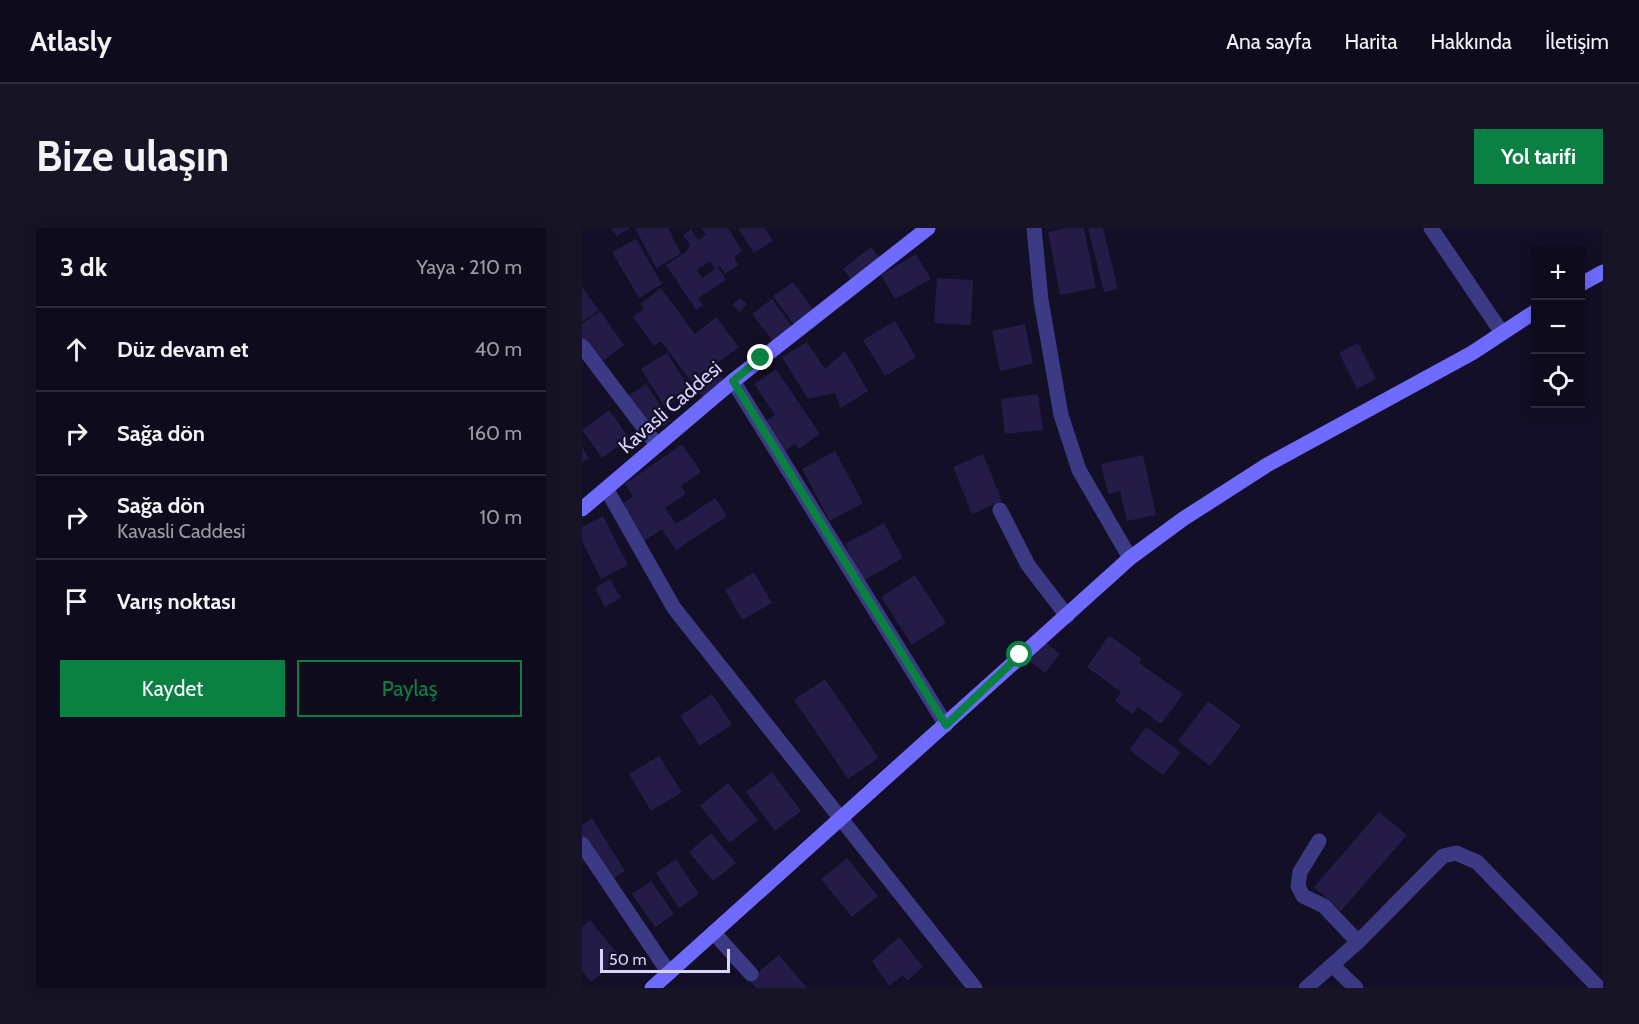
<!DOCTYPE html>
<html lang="tr">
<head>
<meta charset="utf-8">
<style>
	body { margin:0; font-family:Cabin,sans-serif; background:#171425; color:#f1f3f6 }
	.controls { position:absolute; right:18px; top:18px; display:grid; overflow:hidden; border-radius:0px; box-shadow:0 3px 15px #0003 }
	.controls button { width:54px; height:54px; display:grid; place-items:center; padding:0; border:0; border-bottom:2px solid #2e2b3b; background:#0e0b1c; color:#f1f3f6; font:30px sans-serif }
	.scale { position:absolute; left:18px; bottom:15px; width:130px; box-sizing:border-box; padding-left:6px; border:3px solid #d9d4ff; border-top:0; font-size:16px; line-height:21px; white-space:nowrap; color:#d9d4ff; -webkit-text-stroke:4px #130f26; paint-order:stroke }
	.stop { position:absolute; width:18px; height:18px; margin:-14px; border:4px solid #0b8043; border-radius:50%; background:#fff }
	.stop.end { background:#0b8043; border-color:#fff; box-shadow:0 2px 6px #0008 }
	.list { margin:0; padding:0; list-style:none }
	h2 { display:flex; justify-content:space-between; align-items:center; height:78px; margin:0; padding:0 24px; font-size:26px }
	h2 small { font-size:20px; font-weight:400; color:#9b9ba3 }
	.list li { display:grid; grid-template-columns:39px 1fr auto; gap:18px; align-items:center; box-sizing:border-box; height:84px; padding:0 24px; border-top:2px solid #2e2b3b }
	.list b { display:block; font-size:22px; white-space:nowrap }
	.list p { margin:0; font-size:20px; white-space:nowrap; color:#9b9ba3 }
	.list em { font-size:20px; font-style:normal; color:#9b9ba3 }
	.actions { display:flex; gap:12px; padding:18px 24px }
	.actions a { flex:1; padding:14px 0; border:2px solid #0b8043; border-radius:0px; text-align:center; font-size:21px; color:#0b8043 }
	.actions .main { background:#0b8043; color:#fff }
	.icon { flex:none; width:33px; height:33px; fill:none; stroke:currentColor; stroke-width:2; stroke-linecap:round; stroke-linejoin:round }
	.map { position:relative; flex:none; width:1021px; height:760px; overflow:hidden; border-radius:0px }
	header { display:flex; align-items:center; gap:36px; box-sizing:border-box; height:84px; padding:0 30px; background:#0e0b1c; border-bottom:2px solid #2e2b3b }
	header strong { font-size:28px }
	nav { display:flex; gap:33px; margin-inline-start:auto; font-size:21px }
	.intro { display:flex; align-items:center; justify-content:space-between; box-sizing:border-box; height:144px; padding:0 36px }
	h1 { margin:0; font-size:42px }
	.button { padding:15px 27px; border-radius:0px; background:#0b8043; color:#fff; font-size:21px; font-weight:700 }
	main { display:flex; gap:36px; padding:0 36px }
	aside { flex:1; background:#0e0b1c; border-radius:0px; box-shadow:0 3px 15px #0003 }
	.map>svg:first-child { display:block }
</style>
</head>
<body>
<header>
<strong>Atlasly</strong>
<nav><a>Ana sayfa</a><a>Harita</a><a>Hakkında</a><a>İletişim</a></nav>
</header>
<div class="intro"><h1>Bize ulaşın</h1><a class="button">Yol tarifi</a></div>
<main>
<aside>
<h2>3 dk<small>Yaya · 210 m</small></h2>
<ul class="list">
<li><svg class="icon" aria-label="ahead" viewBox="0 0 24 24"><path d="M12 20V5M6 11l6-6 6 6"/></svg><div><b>Düz devam et</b></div><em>40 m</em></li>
<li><svg class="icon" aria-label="right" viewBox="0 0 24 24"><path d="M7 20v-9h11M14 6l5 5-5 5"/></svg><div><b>Sağa dön</b></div><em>160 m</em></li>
<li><svg class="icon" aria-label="right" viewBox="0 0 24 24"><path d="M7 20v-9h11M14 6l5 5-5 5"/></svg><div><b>Sağa dön</b><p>Kavasli Caddesi</p></div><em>10 m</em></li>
<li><svg class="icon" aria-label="arrive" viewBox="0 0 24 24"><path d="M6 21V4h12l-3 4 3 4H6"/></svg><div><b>Varış noktası</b></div></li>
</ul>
<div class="actions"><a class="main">Kaydet</a><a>Paylaş</a></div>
</aside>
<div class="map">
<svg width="1021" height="760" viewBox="0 0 1021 760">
	<rect width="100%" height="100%" fill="#130f26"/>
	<g fill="#241b47" fill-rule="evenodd">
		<path d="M29,0h20l-15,8z"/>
		<path d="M53,0h33l13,26 -25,14z"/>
		<path d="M119,0h27l14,23 -8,6 5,8 -14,9 -5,-8 -2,1 8,13 -28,18 5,7 -7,5 -30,-45 20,-13 4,-7 -7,-10 8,-6 7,11 8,-5zM128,33l5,8 -13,9 -5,-8z"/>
		<path d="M156,0h27l8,13 -19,12z"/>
		<path d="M484,0h18l12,60 -36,7 -12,-63z"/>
		<path d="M506,0h15l15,61 -14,3z"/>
		<path d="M54,11l26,45 -23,14 -27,-46z"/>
		<path d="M289,19l10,13 -28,22 -10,-13z"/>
		<path d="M334,26l15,25 -36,20 -14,-24z"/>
		<path d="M355,50l36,2 -2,45 -37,-2z"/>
		<path d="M211,54l22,30 -20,14 -22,-30z"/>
		<path d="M0,59l17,23 -17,12z"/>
		<path d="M79,60l34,46 21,-17 23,30 -26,19 12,16 -22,16 -42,-57 -7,5 -21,-29 11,-8 -4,-5z"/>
		<path d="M158,70l7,6 -7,8 -8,-7z"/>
		<path d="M190,71l22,30 -19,15 -23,-30z"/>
		<path d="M18,83l24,34 -24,18 -18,-24v-15z"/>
		<path d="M313,93l21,36 -31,19 -22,-36z"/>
		<path d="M443,96l8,40 -33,7 -8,-40z"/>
		<path d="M225,114l18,27 20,-18 23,40 -27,17 -6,-15 -27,6 -26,-42z"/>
		<path d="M776,115l18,36 -19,10 -18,-36z"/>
		<path d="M85,125l24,37 -26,17 -24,-38z"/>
		<path d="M194,141l44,65 -21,15 -4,-5 -12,8 -20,-29 12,-8 -21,-31z"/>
		<path d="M64,156l25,37 -18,12 -25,-37z"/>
		<path d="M456,166l5,36 -38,4 -4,-35z"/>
		<path d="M27,182l20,28 -27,20 -20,-28z"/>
		<path d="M100,216l19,28 -20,14 5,8 -21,14 11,16 39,-26 12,18 -51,34 -14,-21 -19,13 -24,-36 14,-9 -8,-13z"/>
		<path d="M0,219l7,11 -7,4z"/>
		<path d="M253,223l28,52 -33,18 -28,-52z"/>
		<path d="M401,226l19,47 -30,13 -19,-47z"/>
		<path d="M561,227l13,60 -29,6 -7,-30 -12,3 -7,-30z"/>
		<path d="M21,288l25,49 -27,14 -19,-38v-14z"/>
		<path d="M302,295l19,35 -40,23 -18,-37z"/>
		<path d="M172,344l18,31 -30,17 -17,-30z"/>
		<path d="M333,347l31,48 -34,22 -31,-48z"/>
		<path d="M28,351l11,19 -16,9 -10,-19z"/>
		<path d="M527,407l33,24 -3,4 44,31 -22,30 -23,-17 -5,7 -18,-13 6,-9 -34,-25z"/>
		<path d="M462,413l16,13 -15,19 -16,-13z"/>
		<path d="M243,451l54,79 -31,21 -54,-79z"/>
		<path d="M130,466l20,30 -32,22 -20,-30z"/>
		<path d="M626,473l33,25 -31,40 -32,-25z"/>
		<path d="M564,499l35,25 -18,23 -34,-25z"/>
		<path d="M77,528l23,36 -31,19 -22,-37z"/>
		<path d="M190,544l29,39 -26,20 -29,-39z"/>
		<path d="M146,555l30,37 -28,23 -30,-37z"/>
		<path d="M797,584l28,23 -66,76 -27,-24z"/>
		<path d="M10,590l33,53 -22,13 -21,-35v-24z"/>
		<path d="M129,605l25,30 -23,18 -24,-29z"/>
		<path d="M265,630l31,38 -26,21 -31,-38z"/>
		<path d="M94,631l23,35 -20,14 -23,-35z"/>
		<path d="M69,653l23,33 -19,13 -23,-33z"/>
		<path d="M8,692l31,38 -30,24 -9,-11v-44z"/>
		<path d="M317,709l24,30 -16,14 -4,-6 -14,11 -17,-25z"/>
		<path d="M197,727l28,33h-51l-7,-8z"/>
	</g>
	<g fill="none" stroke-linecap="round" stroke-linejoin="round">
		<g stroke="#3d3a85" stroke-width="15">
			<path d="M452,0l7,72 20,115 18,55 51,88"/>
			<path d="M849,0l71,105"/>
			<path d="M0,118l75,99"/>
			<path d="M151,153l213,344"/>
			<path d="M25,262l67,118 301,380"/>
			<path d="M418,282l28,55 39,51"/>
			<path d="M737,613l-19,31 -2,14 5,10 21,10 34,36"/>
			<path d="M0,616l87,129"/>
			<path d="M132,705l37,41"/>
			<path d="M750,737l24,23"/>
			<path d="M724,760l52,-46 85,-86 13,-3 21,9 122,126"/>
		</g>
		<g stroke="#6f6bff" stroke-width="15">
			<path d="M999,56l22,-12"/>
			<path d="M0,281l151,-128 195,-153"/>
			<path d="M70,760l478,-430 53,-39 84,-54 205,-112 64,-42"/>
		</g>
	</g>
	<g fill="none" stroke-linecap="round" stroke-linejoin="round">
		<path stroke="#0b8043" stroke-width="8" d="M179,130l-28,23 213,344 74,-70"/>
	</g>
	<g text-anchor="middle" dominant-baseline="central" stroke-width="4.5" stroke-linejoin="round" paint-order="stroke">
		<g font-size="20" fill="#d9d4ff" stroke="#130f26">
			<text transform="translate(88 179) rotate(-41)">Kavasli Caddesi</text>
		</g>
	</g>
</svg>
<div class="controls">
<button>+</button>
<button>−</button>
<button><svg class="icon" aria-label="locate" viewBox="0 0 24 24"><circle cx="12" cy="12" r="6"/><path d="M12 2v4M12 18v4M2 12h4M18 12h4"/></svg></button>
</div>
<div class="scale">50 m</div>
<div class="stop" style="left:438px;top:427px"></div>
<div class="stop end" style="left:179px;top:130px"></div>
</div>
</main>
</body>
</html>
